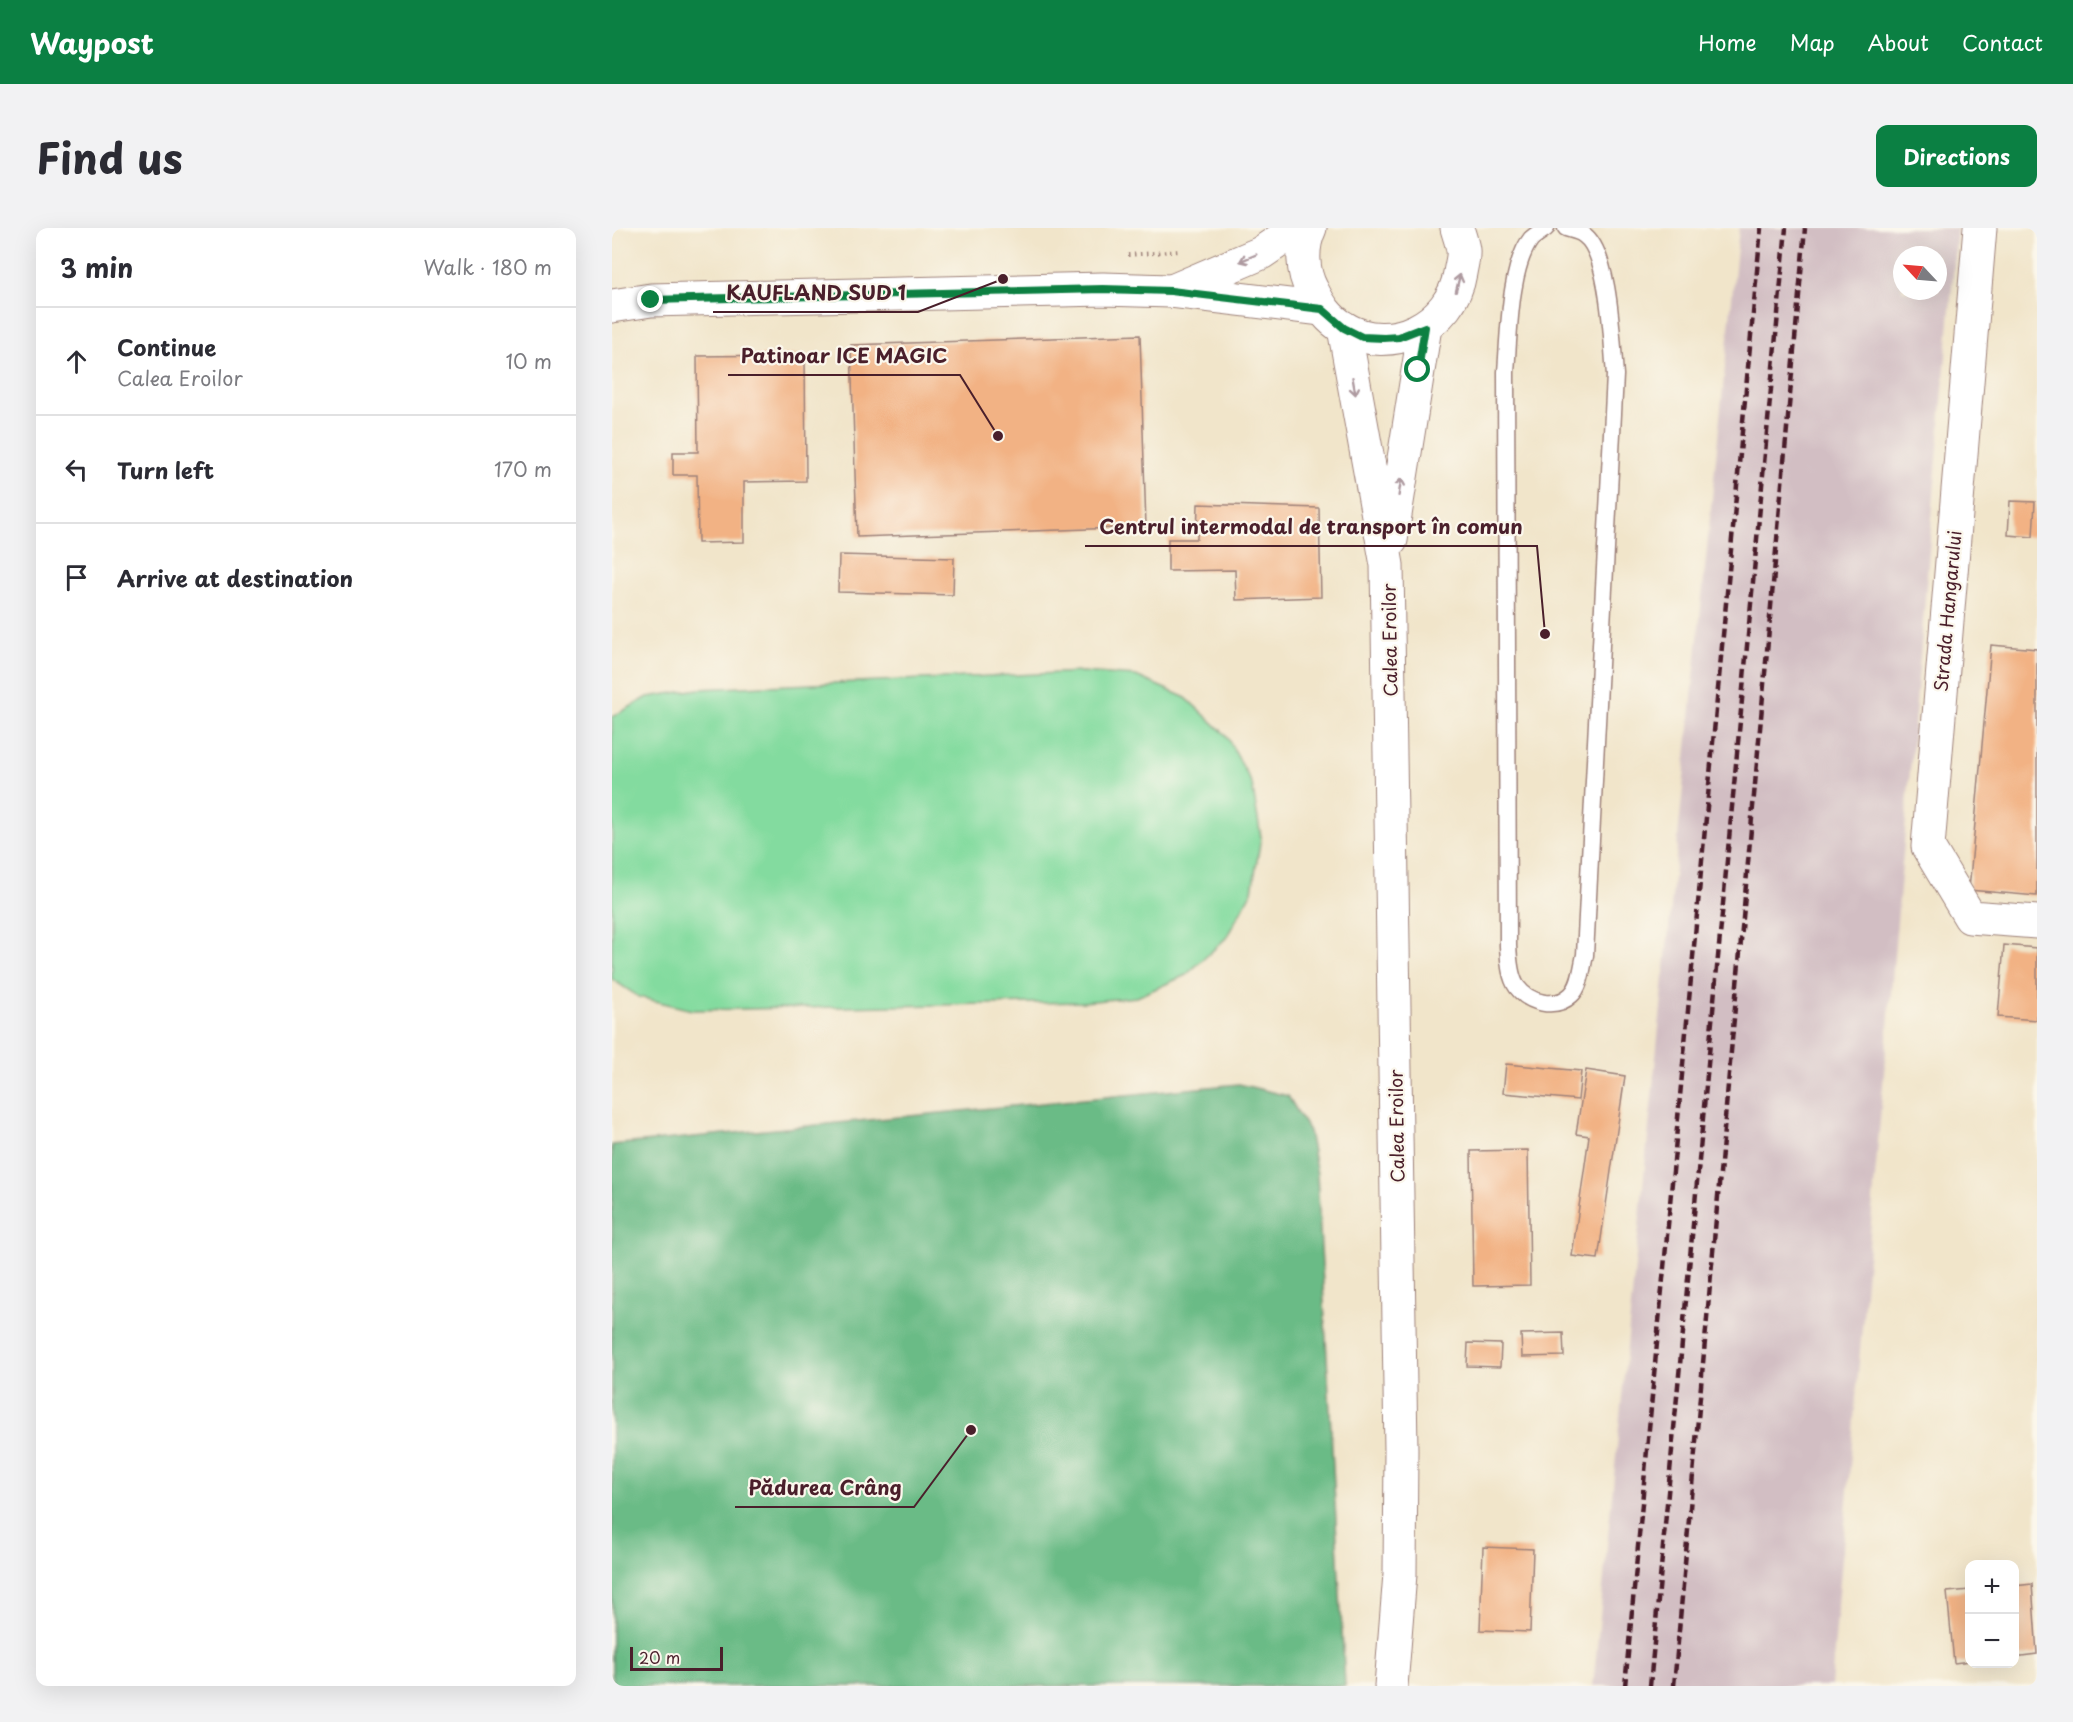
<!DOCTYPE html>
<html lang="en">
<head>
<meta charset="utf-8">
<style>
	body { margin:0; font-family:"Playpen Sans",sans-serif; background:#f2f2f3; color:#2b2b33 }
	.controls { position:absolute; right:18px; bottom:18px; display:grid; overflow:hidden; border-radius:12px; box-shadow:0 6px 24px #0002 }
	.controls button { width:54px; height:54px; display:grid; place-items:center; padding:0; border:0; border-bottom:2px solid #e1e1e2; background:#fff; color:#2b2b33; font:30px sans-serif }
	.compass { position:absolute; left:1281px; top:18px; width:54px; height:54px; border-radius:50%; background:#fff; box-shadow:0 6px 24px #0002; rotate:296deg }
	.scale { position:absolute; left:18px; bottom:15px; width:93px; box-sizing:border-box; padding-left:6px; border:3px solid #4a1f2b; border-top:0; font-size:16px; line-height:21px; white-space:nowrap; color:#4a1f2b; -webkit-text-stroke:4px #fbf7ec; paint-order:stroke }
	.stop { position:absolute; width:18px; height:18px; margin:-14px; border:4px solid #0b8043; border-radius:50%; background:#fff }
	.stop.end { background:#0b8043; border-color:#fff; box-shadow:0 2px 6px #0008 }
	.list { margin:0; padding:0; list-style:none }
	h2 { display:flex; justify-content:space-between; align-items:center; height:78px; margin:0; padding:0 24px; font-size:26px }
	h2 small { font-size:20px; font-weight:400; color:#7c7c81 }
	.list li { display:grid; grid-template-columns:39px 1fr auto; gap:18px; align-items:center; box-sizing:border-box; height:108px; padding:0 24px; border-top:2px solid #e1e1e2 }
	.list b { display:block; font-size:22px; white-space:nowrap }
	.list p { margin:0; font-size:20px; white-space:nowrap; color:#7c7c81 }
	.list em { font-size:20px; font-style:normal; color:#7c7c81 }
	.icon { flex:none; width:33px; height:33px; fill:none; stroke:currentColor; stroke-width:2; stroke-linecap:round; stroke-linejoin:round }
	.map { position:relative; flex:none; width:1425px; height:1458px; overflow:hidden; border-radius:12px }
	header { display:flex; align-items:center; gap:36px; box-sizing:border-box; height:84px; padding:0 30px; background:#0b8043; color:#fff }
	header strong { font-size:28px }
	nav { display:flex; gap:33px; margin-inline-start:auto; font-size:21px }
	.intro { display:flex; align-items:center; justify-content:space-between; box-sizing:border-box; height:144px; padding:0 36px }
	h1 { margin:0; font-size:42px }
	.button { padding:15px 27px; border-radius:12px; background:#0b8043; color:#fff; font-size:21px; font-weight:700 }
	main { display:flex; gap:36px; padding:0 36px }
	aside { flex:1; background:#fff; border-radius:12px; box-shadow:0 6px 24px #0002 }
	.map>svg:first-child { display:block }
</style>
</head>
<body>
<header>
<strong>Waypost</strong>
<nav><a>Home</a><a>Map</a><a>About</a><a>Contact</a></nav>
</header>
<div class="intro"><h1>Find us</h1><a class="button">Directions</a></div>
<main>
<aside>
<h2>3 min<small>Walk · 180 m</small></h2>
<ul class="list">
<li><svg class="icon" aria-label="ahead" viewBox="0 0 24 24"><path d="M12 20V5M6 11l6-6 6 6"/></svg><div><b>Continue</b><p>Calea Eroilor</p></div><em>10 m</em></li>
<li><svg class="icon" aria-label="left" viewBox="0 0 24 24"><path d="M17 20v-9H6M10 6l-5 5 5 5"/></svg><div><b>Turn left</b></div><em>170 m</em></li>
<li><svg class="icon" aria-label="arrive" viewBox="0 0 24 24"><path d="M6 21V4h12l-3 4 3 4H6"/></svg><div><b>Arrive at destination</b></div></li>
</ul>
</aside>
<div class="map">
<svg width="1425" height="1458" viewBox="0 0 1425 1458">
	<rect width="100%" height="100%" fill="#fbf7ec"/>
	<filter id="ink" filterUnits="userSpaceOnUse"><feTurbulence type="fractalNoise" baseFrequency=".0167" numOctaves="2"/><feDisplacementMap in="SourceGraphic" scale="12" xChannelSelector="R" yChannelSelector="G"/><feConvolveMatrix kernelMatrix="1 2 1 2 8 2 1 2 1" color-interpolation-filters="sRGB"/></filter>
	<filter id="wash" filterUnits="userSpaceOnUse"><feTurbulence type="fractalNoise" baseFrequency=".008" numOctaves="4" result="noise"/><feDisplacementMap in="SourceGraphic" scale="24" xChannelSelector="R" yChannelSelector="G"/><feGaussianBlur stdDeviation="1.35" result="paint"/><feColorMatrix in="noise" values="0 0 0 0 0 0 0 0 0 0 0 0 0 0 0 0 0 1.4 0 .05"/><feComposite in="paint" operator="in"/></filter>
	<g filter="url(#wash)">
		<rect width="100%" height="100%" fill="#f1e5ca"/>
		<path fill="#d2bec3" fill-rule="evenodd" d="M1127,0h218l-126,1458h-238zM1290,27h36v36h-36z"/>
		<path fill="#83db9f" stroke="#667d65" stroke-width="1.5" d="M470,444l54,4 50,22 40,37 26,49 9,53 -9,54 -26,47 -40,37 -49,22 -54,5 -391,8 -53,-13 -27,-18v-262l36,-20 51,-8z"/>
		<path fill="#6abb86" stroke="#5a6d58" stroke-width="1.5" d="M627,856l49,12 21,35 8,43 28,512h-733v-541z"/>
		<g id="blocks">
			<g fill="#f2b284">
				<path d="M528,107l6,192 -289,10 -6,-192z"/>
				<path d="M193,127l1,126 -62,1v60l-46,1 -1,-68h-24v-23h25l-1,-96z"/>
				<path d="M1398,273l25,1 -2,35 -25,-2z"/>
				<path d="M586,276l121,4 2,89 -85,3 -1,-30 -67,1v-32h29z"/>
				<path d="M227,327l115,3 -1,37 -115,-3z"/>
				<path d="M1379,417l46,4v247l-68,-6z"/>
				<path d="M1392,717l33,3v72l-39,-3z"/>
				<path d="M894,836l75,7 -3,29 -75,-7z"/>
				<path d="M974,842l39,6 -27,183 -26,-3 17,-120 -13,-2z"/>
				<path d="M916,922l2,135 -57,1 -2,-135z"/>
				<path d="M951,1105l1,23 -42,1 -1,-23z"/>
				<path d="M856,1115l33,1 -1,23 -33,-1z"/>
				<path d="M871,1319l50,2 -3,83 -50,-2z"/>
				<path d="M1420,1356l5,70 -23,3v-71z"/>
				<path d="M1358,1362v71l-16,2 -7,-71z"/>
			</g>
		</g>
	</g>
	<g filter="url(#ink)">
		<use href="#blocks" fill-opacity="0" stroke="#9e827a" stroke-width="1.5"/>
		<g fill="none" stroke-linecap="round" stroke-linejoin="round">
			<g stroke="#9e827a" stroke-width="19">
				<path id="service" d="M934,0c-4,3 -11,7 -15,11 -22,28 -22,97 -25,133l2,574c1,12 1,30 9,41 12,16 38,23 54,8 10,-9 11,-28 14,-40l30,-580c-3,-32 -5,-122 -31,-140 -4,-4 -12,-5 -18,-7"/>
			</g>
			<g stroke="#9e827a" stroke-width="35">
				<g id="minor">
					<path d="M1368,0l-52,619 42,70 67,5"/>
					<path d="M560,63l89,-38 37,-25"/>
					<path d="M0,78l39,-6 452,-11 68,2 151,18"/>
				</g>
			</g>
			<g stroke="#9e827a" stroke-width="35">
				<g id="primary">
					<path d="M698,0c-9,19 -8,44 2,62 8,16 16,29 32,38 46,28 108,-3 116,-55 1,-7 4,-16 3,-23 -1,-7 -4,-15 -6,-22"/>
					<path d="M732,100l43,237 14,885 -1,124 -9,112"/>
					<path d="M779,312l34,-213"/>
				</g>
			</g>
			<path stroke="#9e827a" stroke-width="4" stroke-dasharray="1.5 4.5" stroke-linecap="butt" d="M516,27l52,-4"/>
			<use href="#service" stroke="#fff" stroke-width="16"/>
			<use href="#minor" stroke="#fff" stroke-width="33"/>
			<use href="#primary" stroke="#fff" stroke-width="33"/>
			<g stroke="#4a1f2b" stroke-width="4.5" stroke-dasharray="9 4.5" stroke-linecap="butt">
				<path d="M1013,1458l136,-1458"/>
				<path d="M1038,1458l136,-1458"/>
				<path d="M1062,1458l131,-1458"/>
			</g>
		</g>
		<defs><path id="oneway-shaft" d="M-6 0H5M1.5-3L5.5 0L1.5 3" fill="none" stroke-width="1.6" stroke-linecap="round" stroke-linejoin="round" transform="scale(1.5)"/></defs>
		<g stroke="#ae9aa0">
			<use href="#oneway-shaft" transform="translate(636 30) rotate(157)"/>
			<use href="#oneway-shaft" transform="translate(846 55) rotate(-76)"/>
			<use href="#oneway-shaft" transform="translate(742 158) rotate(80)"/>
			<use href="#oneway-shaft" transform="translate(788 259) rotate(-81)"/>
		</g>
	</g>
	<g fill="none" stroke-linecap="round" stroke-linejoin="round" filter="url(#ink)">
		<path stroke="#0b8043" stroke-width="8" d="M39,72l452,-11 68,2 151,18 22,19 18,9 22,1 15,-1 26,-10 -7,43"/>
	</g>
	<g text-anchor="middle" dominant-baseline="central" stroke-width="4.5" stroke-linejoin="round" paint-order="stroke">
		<g font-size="18" fill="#4a1f2b" stroke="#fbf7ec">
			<text transform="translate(1335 383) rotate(-85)">Strada Hangarului</text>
			<text transform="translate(777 412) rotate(-91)">Calea Eroilor</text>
			<text transform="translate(784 898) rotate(-91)">Calea Eroilor</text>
		</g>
	</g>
	<path fill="none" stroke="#4a1f2b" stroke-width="2" d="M391 51L306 84H101M386 208L348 147H116M933 406L925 318H473M359 1202L302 1279H123"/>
	<g fill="#4a1f2b" stroke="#fbf7ec" stroke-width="2">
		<circle cx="391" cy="51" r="6"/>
		<circle cx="386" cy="208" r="6"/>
		<circle cx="933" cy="406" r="6"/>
		<circle cx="359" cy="1202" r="6"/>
	</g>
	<g font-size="20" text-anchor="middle" font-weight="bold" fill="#4a1f2b" stroke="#fbf7ec" stroke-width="4.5" stroke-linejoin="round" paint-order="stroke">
		<text x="204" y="72">KAUFLAND SUD 1</text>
		<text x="232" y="135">Patinoar ICE MAGIC</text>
		<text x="699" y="306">Centrul intermodal de transport în comun</text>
		<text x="213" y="1267">Pădurea Crâng</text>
	</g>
</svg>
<div class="controls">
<button>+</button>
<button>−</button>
</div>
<svg class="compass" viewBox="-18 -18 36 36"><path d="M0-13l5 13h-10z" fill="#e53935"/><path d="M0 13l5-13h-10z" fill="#7c7c81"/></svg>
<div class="scale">20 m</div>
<div class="stop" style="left:806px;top:142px"></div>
<div class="stop end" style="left:39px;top:72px"></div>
</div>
</main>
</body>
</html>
